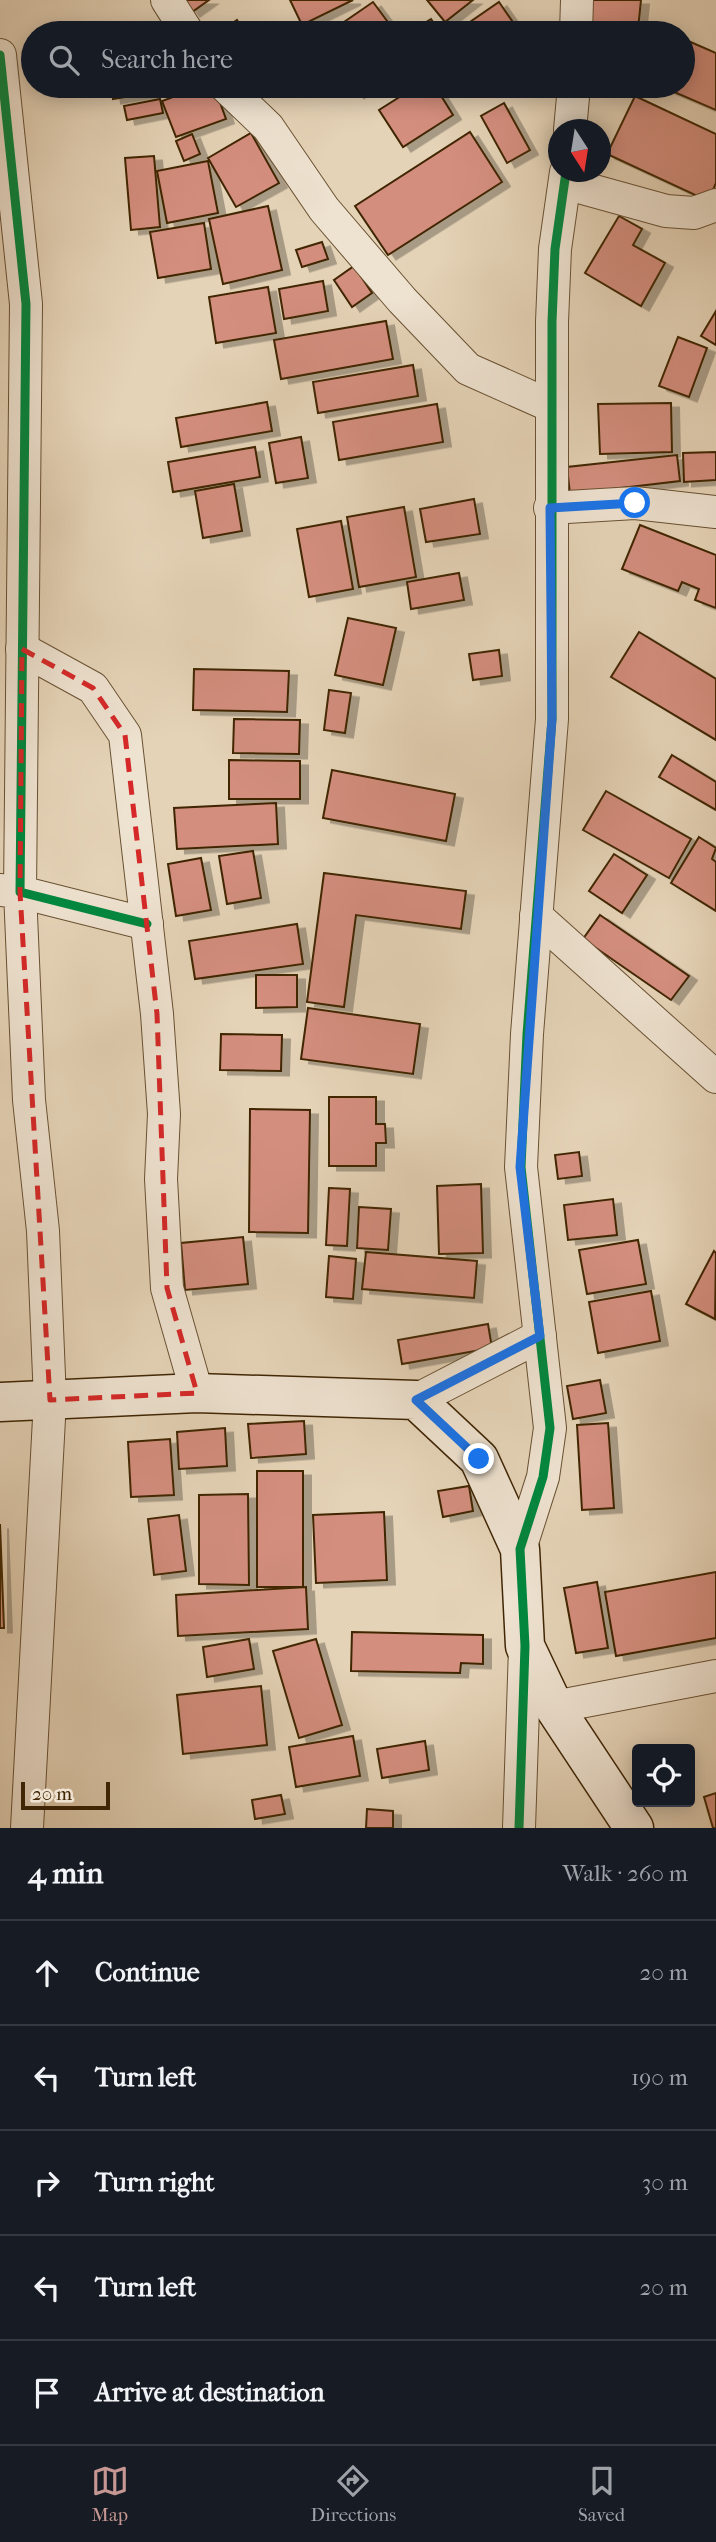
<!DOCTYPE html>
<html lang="en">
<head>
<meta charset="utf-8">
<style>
	body { margin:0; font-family:"IM FELL French Canon",serif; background:#242831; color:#f1f3f6 }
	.controls { position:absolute; right:21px; bottom:21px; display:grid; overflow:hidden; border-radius:7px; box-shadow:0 4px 18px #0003 }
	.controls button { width:63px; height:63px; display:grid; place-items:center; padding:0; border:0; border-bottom:2px solid #363941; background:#171b24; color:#f1f3f6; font:35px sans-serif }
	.compass { position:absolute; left:548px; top:119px; width:63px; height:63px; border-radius:50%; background:#171b24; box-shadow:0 4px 18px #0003; rotate:168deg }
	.scale { position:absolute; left:21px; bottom:18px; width:89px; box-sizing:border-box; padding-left:7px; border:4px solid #402605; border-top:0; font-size:19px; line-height:24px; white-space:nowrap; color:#402605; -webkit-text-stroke:5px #eee2d0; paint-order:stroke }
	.stop { position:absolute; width:21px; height:21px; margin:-16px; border:5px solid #1a73e8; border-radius:50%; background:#fff }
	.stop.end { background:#1a73e8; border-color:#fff; box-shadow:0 2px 7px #0008 }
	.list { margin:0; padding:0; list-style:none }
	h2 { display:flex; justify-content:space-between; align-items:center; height:91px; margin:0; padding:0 28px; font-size:30px }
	h2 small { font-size:23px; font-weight:400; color:#9ea1a6 }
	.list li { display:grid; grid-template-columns:46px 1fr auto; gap:21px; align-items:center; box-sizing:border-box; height:105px; padding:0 28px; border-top:2px solid #363941 }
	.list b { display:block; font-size:26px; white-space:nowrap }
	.list em { font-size:23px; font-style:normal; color:#9ea1a6 }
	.icon { flex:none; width:38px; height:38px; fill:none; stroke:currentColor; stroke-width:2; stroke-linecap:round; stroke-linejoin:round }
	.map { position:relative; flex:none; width:716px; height:1828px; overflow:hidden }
	.search { position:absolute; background:#171b24; box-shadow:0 4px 18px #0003; left:21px; right:21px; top:21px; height:77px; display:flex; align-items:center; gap:18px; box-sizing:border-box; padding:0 24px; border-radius:38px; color:#9ea1a6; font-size:26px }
	.sheet { height:616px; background:#171b24 }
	nav { display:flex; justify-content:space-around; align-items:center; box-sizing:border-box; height:98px; border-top:2px solid #363941; background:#171b24; font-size:19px; color:#9ea1a6 }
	nav a { display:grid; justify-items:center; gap:4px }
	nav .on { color:#c59692 }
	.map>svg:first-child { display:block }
</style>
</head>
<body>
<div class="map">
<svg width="716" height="1828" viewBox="0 0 716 1828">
	<defs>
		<filter id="shadow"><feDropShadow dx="8" dy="4.5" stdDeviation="0" flood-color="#0004"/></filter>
	</defs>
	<rect width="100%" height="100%" fill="#e5d3b7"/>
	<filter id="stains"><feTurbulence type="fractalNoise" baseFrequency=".00286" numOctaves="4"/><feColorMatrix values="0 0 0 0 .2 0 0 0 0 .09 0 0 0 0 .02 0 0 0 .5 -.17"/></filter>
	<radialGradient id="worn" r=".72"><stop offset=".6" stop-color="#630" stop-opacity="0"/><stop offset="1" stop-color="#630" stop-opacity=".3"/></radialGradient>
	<g fill="#d48e7e" stroke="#402605" stroke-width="2" filter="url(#shadow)">
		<path d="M183,0h26l-17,12z"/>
		<path d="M290,0h63l-51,25z"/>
		<path d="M427,0h46l-28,22z"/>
		<path d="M591,0h50l-3,29 -49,-5z"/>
		<path d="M373,2l23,31h-68z"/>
		<path d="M499,2l20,29 -2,2h-63z"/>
		<path d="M431,19l9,14h-25l-2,-3z"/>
		<path d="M237,20l9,13h-27z"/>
		<path d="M686,40l30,13v57l-51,-22 18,-2v-39z"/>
		<path d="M56,86h23l-22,4z"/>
		<path d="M111,86h66l1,2 -65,11z"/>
		<path d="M203,86h11l12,33 -50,18 -14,-36z"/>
		<path d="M350,86h18l-12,8z"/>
		<path d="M417,86h18l18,29 -50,32 -24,-37z"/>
		<path d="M635,96l81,38v49l-8,18 -101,-47z"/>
		<path d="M160,99l3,14 -36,7 -3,-14z"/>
		<path d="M504,103l26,47 -23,13 -26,-47z"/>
		<path d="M470,132l32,50 -114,73 -33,-49z"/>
		<path d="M251,133l28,50 -43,24 -28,-49z"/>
		<path d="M192,134l8,20 -16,7 -8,-20z"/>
		<path d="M154,156l6,71 -29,3 -6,-72z"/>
		<path d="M208,161l10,52 -51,10 -10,-52z"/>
		<path d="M268,206l14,64 -59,14 -14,-65z"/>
		<path d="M619,216l23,13 -9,16 32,18 -24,43 -56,-33z"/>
		<path d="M204,223l7,46 -53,9 -8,-46z"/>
		<path d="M322,242l6,17 -26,8 -6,-17z"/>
		<path d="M354,266l18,27 -20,14 -18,-27z"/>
		<path d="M323,281l5,30 -44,8 -5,-30z"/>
		<path d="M268,287l8,46 -60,10 -7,-46z"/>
		<path d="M716,311v34l-15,-9z"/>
		<path d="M386,321l7,38 -112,20 -7,-39z"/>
		<path d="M678,337l29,11 -18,49 -30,-11z"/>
		<path d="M413,365l5,31 -100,17 -5,-31z"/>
		<path d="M267,402l5,29 -91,16 -5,-29z"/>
		<path d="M671,403l1,49 -72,2 -2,-50z"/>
		<path d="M437,404l6,38 -104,18 -6,-38z"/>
		<path d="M301,437l7,41 -32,5 -7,-40z"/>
		<path d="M255,447l5,30 -87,15 -5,-30z"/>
		<path d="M716,452v28l-32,2 -1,-29z"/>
		<path d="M677,455l3,26 -110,13 -3,-27z"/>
		<path d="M234,484l8,47 -39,7 -8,-47z"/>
		<path d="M474,499l6,35 -54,8 -6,-33z"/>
		<path d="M404,507l12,70 -57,10 -12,-70z"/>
		<path d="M341,521l12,68 -44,8 -12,-68z"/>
		<path d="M640,525l76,30v53l-21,-8 4,-11 -17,-7 -4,9 -56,-22z"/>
		<path d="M459,573l5,27 -53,9 -4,-27z"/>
		<path d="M348,618l48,10 -13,57 -48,-10z"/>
		<path d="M639,632l77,47v61l-105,-63z"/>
		<path d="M499,650l3,26 -29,4 -4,-26z"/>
		<path d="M194,669l95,2 -2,41 -94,-2z"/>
		<path d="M329,690l22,3 -6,40 -21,-3z"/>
		<path d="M234,719l66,1 -1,34 -66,-1z"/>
		<path d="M672,755l44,27v28l-57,-33z"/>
		<path d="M229,760l71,1v38h-71z"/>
		<path d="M332,770l123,24 -9,47 -123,-23z"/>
		<path d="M606,791l85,48 -22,39 -86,-48z"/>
		<path d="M276,803l2,41 -101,5 -3,-41z"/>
		<path d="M699,837l17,11 -4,11 4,3v49l-45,-28z"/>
		<path d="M253,851l8,47 -34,6 -8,-48z"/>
		<path d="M614,854l33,21 -25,38 -33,-22z"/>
		<path d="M201,858l10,52 -35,6 -8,-52z"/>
		<path d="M324,873l142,18 -5,38 -105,-14 -12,92 -37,-5z"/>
		<path d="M600,915l89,61 -18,24 -88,-61z"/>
		<path d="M297,924l6,40 -108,15 -6,-38z"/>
		<path d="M256,975h41v32l-41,1z"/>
		<path d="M308,1008l112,16 -7,50 -112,-15z"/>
		<path d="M221,1034l61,1 -1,36 -61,-1z"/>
		<path d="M329,1097h47v27h9l1,19h-10v23h-47z"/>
		<path d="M250,1109l60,1 -2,123 -59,-1z"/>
		<path d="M579,1152l3,24 -24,3 -3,-24z"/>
		<path d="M481,1184l2,69 -44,1 -2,-68z"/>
		<path d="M329,1188l21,1 -3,57 -21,-1z"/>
		<path d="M613,1199l4,36 -49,5 -4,-35z"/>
		<path d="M359,1207l32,2 -3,41 -31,-2z"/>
		<path d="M243,1237l5,47 -63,6 -4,-47z"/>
		<path d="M638,1240l8,44 -59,10 -8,-44z"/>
		<path d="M714,1251l2,2 -1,66 -29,-15z"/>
		<path d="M366,1252l111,9 -3,37 -112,-9z"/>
		<path d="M329,1256l27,3 -3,40 -27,-2z"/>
		<path d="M651,1291l9,50 -62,12 -9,-51z"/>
		<path d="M488,1324l4,24 -90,16 -4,-24z"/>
		<path d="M600,1380l6,33 -33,6 -6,-33z"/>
		<path d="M304,1421l2,33 -55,4 -3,-34z"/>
		<path d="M608,1423l6,85 -32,2 -5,-85z"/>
		<path d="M225,1428l2,38 -48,3 -2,-37z"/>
		<path d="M170,1439l4,56 -43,2 -3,-55z"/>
		<rect x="257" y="1471" width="46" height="116"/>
		<path d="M469,1486l4,25 -30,6 -5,-26z"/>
		<path d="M248,1494l1,91 -50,-1v-89z"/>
		<path d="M384,1512l3,68 -71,3 -3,-68z"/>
		<path d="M179,1515l7,56 -32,4 -6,-56z"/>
		<path d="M0,1524l4,104h-4z"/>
		<path d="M716,1572v66l-100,18 -11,-64z"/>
		<path d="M597,1582l11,66 -32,5 -12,-65z"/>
		<path d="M306,1587l2,42 -130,7 -2,-41z"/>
		<path d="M352,1632l131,3v29l-22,-1 -1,10 -109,-2z"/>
		<path d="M249,1639l5,30 -47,8 -4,-30z"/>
		<path d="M316,1639l26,86 -43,13 -26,-87z"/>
		<path d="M261,1686l6,59 -84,9 -6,-59z"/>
		<path d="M353,1736l7,40 -64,11 -7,-40z"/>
		<path d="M425,1741l4,29 -47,8 -5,-29z"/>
		<path d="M716,1793v35h-3l-9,-31z"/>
		<path d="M281,1795l4,19 -30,5 -3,-19z"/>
		<path d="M367,1809l26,2v17h-27z"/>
	</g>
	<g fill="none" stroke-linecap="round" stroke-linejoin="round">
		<g stroke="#695132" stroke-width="34">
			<g id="street">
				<path d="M167,0l21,33"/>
				<path d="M576,33l1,-33"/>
				<path d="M0,55l26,249 -6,588 127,32"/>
				<path d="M225,86l43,41 56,82 78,91 66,69 83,37"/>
				<path d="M570,130l4,-44"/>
				<path d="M565,183l101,28 28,2 22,-8"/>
				<path d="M550,508l85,-5 81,9"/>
				<path d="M22,649l71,39 32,47 32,279 7,100 -3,65 6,109 30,105"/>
				<path d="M0,890l20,2 9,208 14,131 7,169 -23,428"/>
				<path d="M536,916l180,161"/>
				<path d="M416,1400l124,-64"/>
				<path d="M520,1549l23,-72 7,-49 -29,-261 6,-133 25,-315v-397l3,-73 11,-77"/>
				<path d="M554,1707l162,-31"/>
				<path d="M519,1828l6,-180"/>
			</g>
		</g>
		<g stroke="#402605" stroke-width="41">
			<path id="secondary" d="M0,1402l197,-9 219,7 63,59 41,90 5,97 29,61 80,121"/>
		</g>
		<use href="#street" stroke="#eee2d0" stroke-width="32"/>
		<use href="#secondary" stroke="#eee2d0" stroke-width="38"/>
		<g stroke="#eee2d0" stroke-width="13">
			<g id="cycleway">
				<path d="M0,55l26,249 -6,588 127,32"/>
				<path d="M519,1828l6,-182 -5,-97 23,-72 7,-49 -29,-261 6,-133 25,-315v-397l3,-73 11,-77"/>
			</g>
		</g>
		<use href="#cycleway" stroke="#00873e" stroke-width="9"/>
	</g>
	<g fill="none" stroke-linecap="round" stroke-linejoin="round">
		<path stroke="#1a73e8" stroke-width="9" d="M479,1459l-63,-59 124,-64 -20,-169 32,-448 -2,-211 85,-5"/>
	</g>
	<path fill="none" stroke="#d62828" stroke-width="5" stroke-dasharray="14 9" stroke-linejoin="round" d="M22,649l71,39 32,47 32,279 10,274 30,105 -147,7 -30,-508z"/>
	<rect width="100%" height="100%" filter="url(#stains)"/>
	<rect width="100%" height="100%" fill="url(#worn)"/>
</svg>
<div class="controls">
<button><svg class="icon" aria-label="locate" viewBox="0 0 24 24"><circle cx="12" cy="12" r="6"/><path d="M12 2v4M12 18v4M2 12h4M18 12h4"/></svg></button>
</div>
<svg class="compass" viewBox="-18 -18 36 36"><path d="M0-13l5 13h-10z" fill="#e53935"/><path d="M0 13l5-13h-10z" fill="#9ea1a6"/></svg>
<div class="scale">20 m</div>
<div class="stop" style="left:635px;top:503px"></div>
<div class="stop end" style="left:479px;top:1459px"></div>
<div class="search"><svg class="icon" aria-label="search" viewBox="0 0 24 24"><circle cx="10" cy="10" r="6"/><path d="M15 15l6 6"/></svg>Search here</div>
</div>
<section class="sheet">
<h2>4 min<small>Walk · 260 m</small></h2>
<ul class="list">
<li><svg class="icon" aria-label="ahead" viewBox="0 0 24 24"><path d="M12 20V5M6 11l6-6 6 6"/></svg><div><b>Continue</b></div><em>20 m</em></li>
<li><svg class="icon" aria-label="left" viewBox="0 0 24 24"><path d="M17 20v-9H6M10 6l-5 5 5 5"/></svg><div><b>Turn left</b></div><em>190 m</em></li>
<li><svg class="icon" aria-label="right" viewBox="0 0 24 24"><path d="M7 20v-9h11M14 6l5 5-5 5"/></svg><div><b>Turn right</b></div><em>30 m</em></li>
<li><svg class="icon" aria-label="left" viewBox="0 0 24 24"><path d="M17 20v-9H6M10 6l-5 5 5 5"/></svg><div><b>Turn left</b></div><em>20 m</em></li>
<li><svg class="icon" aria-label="arrive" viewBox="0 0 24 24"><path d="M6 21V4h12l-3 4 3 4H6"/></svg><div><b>Arrive at destination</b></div></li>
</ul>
</section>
<nav>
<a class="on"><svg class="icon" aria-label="map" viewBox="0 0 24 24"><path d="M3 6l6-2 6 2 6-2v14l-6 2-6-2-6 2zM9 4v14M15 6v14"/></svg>Map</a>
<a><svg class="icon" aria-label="directions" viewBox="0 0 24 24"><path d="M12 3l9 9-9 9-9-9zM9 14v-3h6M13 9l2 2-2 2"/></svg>Directions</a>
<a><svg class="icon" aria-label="saved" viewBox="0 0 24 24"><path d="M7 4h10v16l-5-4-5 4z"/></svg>Saved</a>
</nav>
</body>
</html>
